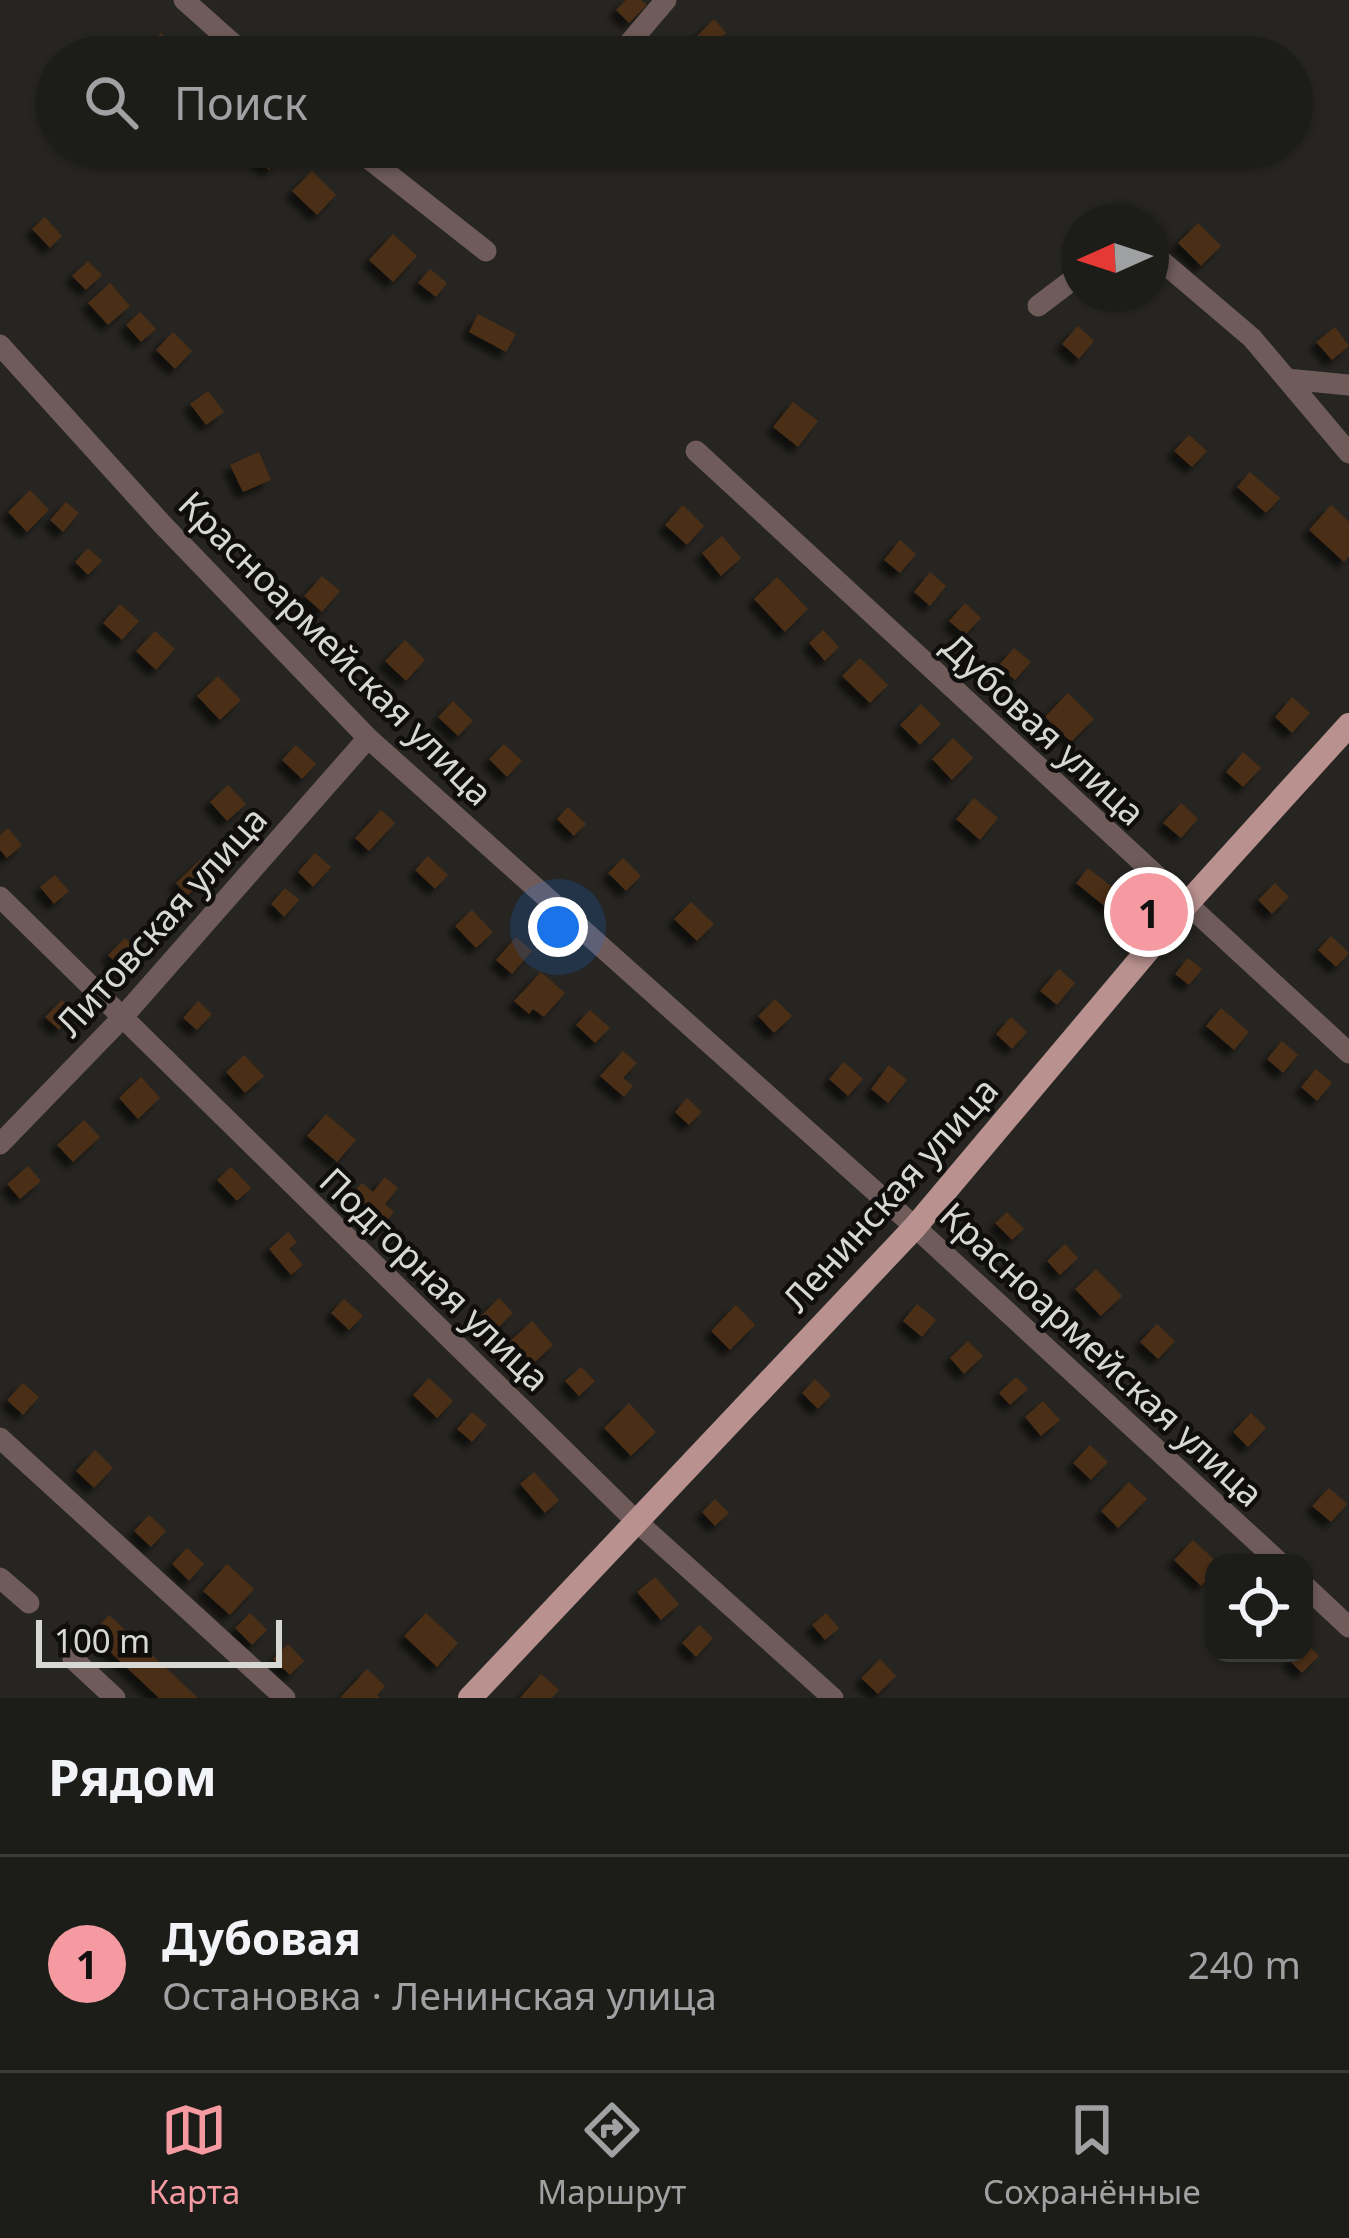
<!DOCTYPE html>
<html lang="ru">
<head>
<meta charset="utf-8">
<style>
	body { margin:0; font-family:"Noto Sans",sans-serif; background:#252522; color:#f1f3f6 }
	.controls { position:absolute; right:36px; bottom:36px; display:grid; overflow:hidden; border-radius:24px; box-shadow:0 3px 9px #0004 }
	.controls button { width:108px; height:108px; display:grid; place-items:center; padding:0; border:0; border-bottom:3px solid #3a3a38; background:#1c1c19; color:#f1f3f6; font:60px sans-serif }
	.compass { position:absolute; left:1061px; top:204px; width:108px; height:108px; border-radius:50%; background:#1c1c19; box-shadow:0 3px 9px #0004; rotate:267deg }
	.scale { position:absolute; left:36px; bottom:30px; width:246px; box-sizing:border-box; padding-left:12px; border:6px solid #d7d7d4; border-top:0; font-size:33px; line-height:42px; white-space:nowrap; color:#d7d7d4; -webkit-text-stroke:9px #0f0e0d; paint-order:stroke }
	.you { position:absolute; left:558px; top:927px; width:42px; height:42px; margin:-30px; border:9px solid #fff; border-radius:50%; background:#1a73e8; box-shadow:0 0 0 18px #1a73e833 }
	.badge { display:grid; place-items:center; width:78px; height:78px; border-radius:50%; background:#f49aa0; color:#111; font-size:39px; font-weight:700 }
	.pin { position:absolute; translate:-50% -50%; border:6px solid #fff; box-shadow:0 3px 12px #0006 }
	.list { margin:0; padding:0; list-style:none }
	h2 { display:flex; justify-content:space-between; align-items:center; height:156px; margin:0; padding:0 48px; font-size:51px }
	h2 small { font-size:39px; font-weight:400; color:#a0a1a2 }
	.list li { display:grid; grid-template-columns:78px 1fr auto; gap:36px; align-items:center; box-sizing:border-box; height:216px; padding:0 48px; border-top:3px solid #3a3a38 }
	.list b { display:block; font-size:45px; white-space:nowrap }
	.list p { margin:0; font-size:39px; white-space:nowrap; color:#a0a1a2 }
	.list em { font-size:39px; font-style:normal; color:#a0a1a2 }
	.icon { flex:none; width:66px; height:66px; fill:none; stroke:currentColor; stroke-width:2; stroke-linecap:round; stroke-linejoin:round }
	.map { position:relative; flex:none; width:1349px; height:1698px; overflow:hidden }
	.search { position:absolute; background:#1c1c19; box-shadow:0 3px 9px #0004; left:36px; right:36px; top:36px; height:132px; display:flex; align-items:center; gap:30px; box-sizing:border-box; padding:0 42px; border-radius:66px; color:#a0a1a2; font-size:45px }
	.sheet { height:372px; background:#1c1c19 }
	nav { display:flex; justify-content:space-around; align-items:center; box-sizing:border-box; height:168px; border-top:3px solid #3a3a38; background:#1c1c19; font-size:33px; color:#a0a1a2 }
	nav a { display:grid; justify-items:center; gap:6px }
	nav .on { color:#f49aa0 }
	.map>svg:first-child { display:block }
</style>
</head>
<body>
<div class="map">
<svg width="1349" height="1698" viewBox="0 0 1349 1698">
	<defs>
		<filter id="shadow"><feDropShadow dx="-7" dy="7" stdDeviation="3" flood-color="#0009"/></filter>
	</defs>
	<rect width="100%" height="100%" fill="#262521"/>
	<g fill="#4c2f16" filter="url(#shadow)">
		<path d="M626,0h15l6,5 -18,18 -13,-13z"/>
		<path d="M714,19l12,14 -17,17 -13,-13z"/>
		<path d="M161,33l22,24h-29l-9,-9z"/>
		<path d="M256,147h27l4,4 -18,19 -19,-17z"/>
		<path d="M312,171l24,24 -19,20 -25,-24z"/>
		<path d="M45,217l17,19 -12,12 -18,-19z"/>
		<path d="M1198,223l23,23 -20,20 -23,-23z"/>
		<path d="M393,234l24,22 -24,26 -24,-22z"/>
		<path d="M88,261l14,14 -16,15 -14,-14z"/>
		<path d="M430,269l17,14 -11,14 -18,-14z"/>
		<path d="M110,283l20,23 -22,19 -20,-22z"/>
		<path d="M140,312l16,17 -15,13 -15,-17z"/>
		<path d="M478,314l38,20 -10,18 -37,-20z"/>
		<path d="M1078,326l16,15 -15,18 -17,-15z"/>
		<path d="M1335,327l14,19 -17,14 -16,-18z"/>
		<path d="M173,332l19,19 -17,18 -19,-19z"/>
		<path d="M208,391l16,21 -18,13 -16,-21z"/>
		<path d="M793,402l25,19 -20,26 -25,-20z"/>
		<path d="M1189,435l18,16 -15,16 -18,-16z"/>
		<path d="M259,452l12,28 -28,12 -13,-27z"/>
		<path d="M1250,472l30,26 -14,15 -29,-26z"/>
		<path d="M30,490l19,20 -22,22 -19,-20z"/>
		<path d="M66,502l13,11 -16,19 -13,-12z"/>
		<path d="M683,505l21,21 -17,19 -22,-20z"/>
		<path d="M1331,505l18,17v34l-5,6 -35,-32z"/>
		<path d="M722,536l19,22 -20,18 -19,-23z"/>
		<path d="M900,540l16,14 -16,19 -16,-13z"/>
		<path d="M88,548l14,13 -14,14 -13,-13z"/>
		<path d="M930,572l16,14 -16,20 -16,-14z"/>
		<path d="M322,576l18,15 -18,21 -18,-16z"/>
		<path d="M777,577l31,32 -23,23 -31,-33z"/>
		<path d="M965,603l16,15 -16,17 -16,-14z"/>
		<path d="M120,604l19,17 -17,19 -19,-17z"/>
		<path d="M823,630l16,17 -14,14 -16,-18z"/>
		<path d="M155,631l20,18 -19,21 -20,-19z"/>
		<path d="M405,640l20,20 -19,21 -21,-20z"/>
		<path d="M1014,648l17,14 -16,18 -17,-14z"/>
		<path d="M860,658l28,27 -18,18 -28,-27z"/>
		<path d="M218,676l23,24 -21,20 -23,-24z"/>
		<path d="M1068,693l26,26 -23,23 -26,-25z"/>
		<path d="M1292,697l18,16 -18,20 -17,-16z"/>
		<path d="M453,701l20,20 -15,15 -20,-19z"/>
		<path d="M921,704l20,20 -21,21 -20,-20z"/>
		<path d="M953,738l20,20 -21,22 -20,-21z"/>
		<path d="M504,744l18,17 -15,16 -18,-18z"/>
		<path d="M296,745l20,19 -14,15 -20,-19z"/>
		<path d="M1243,752l18,16 -18,19 -17,-15z"/>
		<path d="M228,785l18,19 -19,17 -17,-19z"/>
		<path d="M974,798l24,20 -18,22 -24,-21z"/>
		<path d="M1181,803l17,16 -17,19 -18,-15z"/>
		<path d="M568,807l18,17 -12,12 -17,-17z"/>
		<path d="M381,810l14,13 -26,28 -14,-13z"/>
		<path d="M8,828l14,17 -15,13 -7,-8v-15z"/>
		<path d="M315,853l16,14 -18,20 -15,-15z"/>
		<path d="M428,856l20,19 -13,14 -20,-19z"/>
		<path d="M623,858l18,18 -15,15 -18,-18z"/>
		<path d="M200,860l12,13 -25,23 -11,-13z"/>
		<path d="M1088,868l32,25 -12,16 -32,-26z"/>
		<path d="M55,875l14,16 -15,13 -14,-17z"/>
		<path d="M1275,883l14,14 -17,17 -14,-14z"/>
		<path d="M285,888l14,12 -15,17 -13,-13z"/>
		<path d="M691,902l23,22 -17,17 -23,-22z"/>
		<path d="M472,910l21,22 -17,16 -21,-22z"/>
		<path d="M1331,936l18,17 -13,14 -18,-17z"/>
		<path d="M516,937l16,14 -20,23 -16,-14z"/>
		<path d="M125,938l15,14 -17,18 -15,-15z"/>
		<path d="M1188,958l14,11 -13,16 -14,-11z"/>
		<path d="M1059,969l16,14 -18,22 -17,-14z"/>
		<path d="M541,972l24,21 -21,24 -11,-8 -4,5 -15,-13z"/>
		<path d="M775,999l17,17 -18,17 -16,-17z"/>
		<path d="M62,1000l13,13 -16,17 -14,-13z"/>
		<path d="M198,1001l14,13 -15,16 -14,-12z"/>
		<path d="M1221,1008l28,24 -15,18 -28,-24z"/>
		<path d="M590,1010l20,18 -15,15 -19,-18z"/>
		<path d="M1011,1017l16,15 -15,17 -16,-15z"/>
		<path d="M1282,1041l16,14 -15,18 -16,-14z"/>
		<path d="M623,1051l14,12 -14,15 10,8 -9,11 -24,-21z"/>
		<path d="M244,1055l20,21 -19,17 -19,-21z"/>
		<path d="M844,1062l19,17 -15,17 -19,-17z"/>
		<path d="M889,1065l18,15 -19,23 -17,-14z"/>
		<path d="M1316,1069l16,14 -15,18 -16,-14z"/>
		<path d="M141,1077l19,21 -22,21 -19,-21z"/>
		<path d="M687,1098l15,14 -13,13 -14,-13z"/>
		<path d="M326,1114l30,26 -19,22 -30,-26z"/>
		<path d="M84,1120l16,17 -27,25 -16,-17z"/>
		<path d="M28,1166l13,15 -21,18 -13,-15z"/>
		<path d="M231,1167l20,21 -14,13 -20,-21z"/>
		<path d="M385,1177l13,11 -13,16 9,8 -11,13 -33,-29 12,-13 11,9z"/>
		<path d="M1007,1212l17,17 -12,11 -17,-17z"/>
		<path d="M288,1232l9,10 -8,7 14,16 -12,10 -22,-26z"/>
		<path d="M1065,1244l13,14 -18,17 -13,-14z"/>
		<path d="M1096,1269l26,27 -21,20 -26,-27z"/>
		<path d="M499,1298l14,15 -20,20 -14,-15z"/>
		<path d="M344,1299l19,17 -14,14 -18,-17z"/>
		<path d="M917,1304l19,16 -14,17 -19,-16z"/>
		<path d="M736,1305l19,20 -25,25 -19,-19z"/>
		<path d="M532,1321l21,24 -20,19 -11,-12 -5,5 -11,-12z"/>
		<path d="M1157,1324l18,17 -17,18 -18,-17z"/>
		<path d="M968,1341l15,15 -19,18 -14,-16z"/>
		<path d="M581,1367l14,14 -16,15 -14,-15z"/>
		<path d="M1016,1377l12,12 -18,16 -11,-12z"/>
		<path d="M429,1378l24,23 -16,17 -24,-23z"/>
		<path d="M815,1379l16,16 -13,14 -16,-16z"/>
		<path d="M23,1383l16,14 -16,18 -16,-15z"/>
		<path d="M1043,1401l17,19 -19,16 -16,-19z"/>
		<path d="M629,1403l27,29 -25,24 -27,-28z"/>
		<path d="M472,1412l15,13 -15,17 -15,-13z"/>
		<path d="M1251,1413l15,15 -18,19 -15,-15z"/>
		<path d="M1090,1445l18,17 -17,18 -18,-17z"/>
		<path d="M95,1450l18,18 -19,20 -18,-17z"/>
		<path d="M534,1472l25,28 -14,13 -25,-29z"/>
		<path d="M1129,1482l18,17 -29,29 -17,-17z"/>
		<path d="M1329,1488l18,16 -16,18 -19,-16z"/>
		<path d="M715,1499l14,14 -14,13 -13,-14z"/>
		<path d="M149,1515l17,16 -15,16 -17,-16z"/>
		<path d="M1193,1540l25,23h-4v9l-13,14 -27,-26z"/>
		<path d="M187,1548l17,16 -15,17 -17,-17z"/>
		<path d="M227,1564l27,25 -24,26 -27,-24z"/>
		<path d="M655,1577l24,27 -18,16 -24,-28z"/>
		<path d="M250,1613l17,17 -15,15 -17,-17z"/>
		<path d="M426,1613l32,30 -21,24 -33,-31z"/>
		<path d="M826,1613l13,15 -14,12 -13,-15z"/>
		<path d="M109,1615l89,83h-39l-68,-64z"/>
		<path d="M699,1625l14,13 -17,19 -14,-14z"/>
		<path d="M1304,1641l15,15 -17,17 -13,-13 7,-7h8z"/>
		<path d="M288,1644l16,17 -14,14 -17,-16z"/>
		<path d="M880,1659l16,17 -18,18 -17,-16z"/>
		<path d="M367,1669l18,17 -8,9 3,3h-40z"/>
		<path d="M541,1674l18,16 -7,8h-32z"/>
	</g>
	<g fill="none" stroke-linecap="round" stroke-linejoin="round">
		<g stroke="#6f5c5a" stroke-width="21">
			<path d="M184,0l64,57"/>
			<path d="M626,47l40,-47"/>
			<path d="M354,147l132,104"/>
			<path d="M1151,252l101,86 97,115"/>
			<path d="M1038,306l41,-31"/>
			<path d="M0,345l162,179 206,214 547,489 365,336"/>
			<path d="M1287,379l62,6"/>
			<path d="M696,451l653,602"/>
			<path d="M0,897l636,624 197,177"/>
			<path d="M0,1144l121,-125 247,-281"/>
			<path d="M0,1438l285,260"/>
			<path d="M0,1578l29,25"/>
			<path d="M1304,1585l45,42"/>
			<path d="M73,1659l42,39"/>
		</g>
		<path stroke="#b9928f" stroke-width="24" d="M470,1698l445,-471 271,-322 163,-180"/>
	</g>
	<g text-anchor="middle" dominant-baseline="central" stroke-width="9" stroke-linejoin="round" paint-order="stroke">
		<g font-size="36" fill="#d7d7d4" stroke="#0f0e0d">
			<text transform="translate(336 648) rotate(45)">Красноармейская улица</text>
			<text transform="translate(1044 729) rotate(43)">Дубовая улица</text>
			<text transform="translate(161 921) rotate(-48)">Литовская улица</text>
			<text transform="translate(890 1194) rotate(-48)">Ленинская улица</text>
			<text transform="translate(435 1279) rotate(44)">Подгорная улица</text>
			<text transform="translate(1102 1354) rotate(43)">Красноармейская улица</text>
		</g>
	</g>
</svg>
<div class="controls">
<button><svg class="icon" aria-label="locate" viewBox="0 0 24 24"><circle cx="12" cy="12" r="6"/><path d="M12 2v4M12 18v4M2 12h4M18 12h4"/></svg></button>
</div>
<svg class="compass" viewBox="-18 -18 36 36"><path d="M0-13l5 13h-10z" fill="#e53935"/><path d="M0 13l5-13h-10z" fill="#a0a1a2"/></svg>
<div class="scale">100 m</div>
<div class="you"></div>
<div class="pin badge" style="left:1149px;top:912px">1</div>
<div class="search"><svg class="icon" aria-label="search" viewBox="0 0 24 24"><circle cx="10" cy="10" r="6"/><path d="M15 15l6 6"/></svg>Поиск</div>
</div>
<section class="sheet">
<h2>Рядом<small></small></h2>
<ul class="list">
<li><span class="badge">1</span><div><b>Дубовая</b><p>Остановка · Ленинская улица</p></div><em>240 m</em></li>
</ul>
</section>
<nav>
<a class="on"><svg class="icon" aria-label="map" viewBox="0 0 24 24"><path d="M3 6l6-2 6 2 6-2v14l-6 2-6-2-6 2zM9 4v14M15 6v14"/></svg>Карта</a>
<a><svg class="icon" aria-label="directions" viewBox="0 0 24 24"><path d="M12 3l9 9-9 9-9-9zM9 14v-3h6M13 9l2 2-2 2"/></svg>Маршрут</a>
<a><svg class="icon" aria-label="saved" viewBox="0 0 24 24"><path d="M7 4h10v16l-5-4-5 4z"/></svg>Сохранённые</a>
</nav>
</body>
</html>
